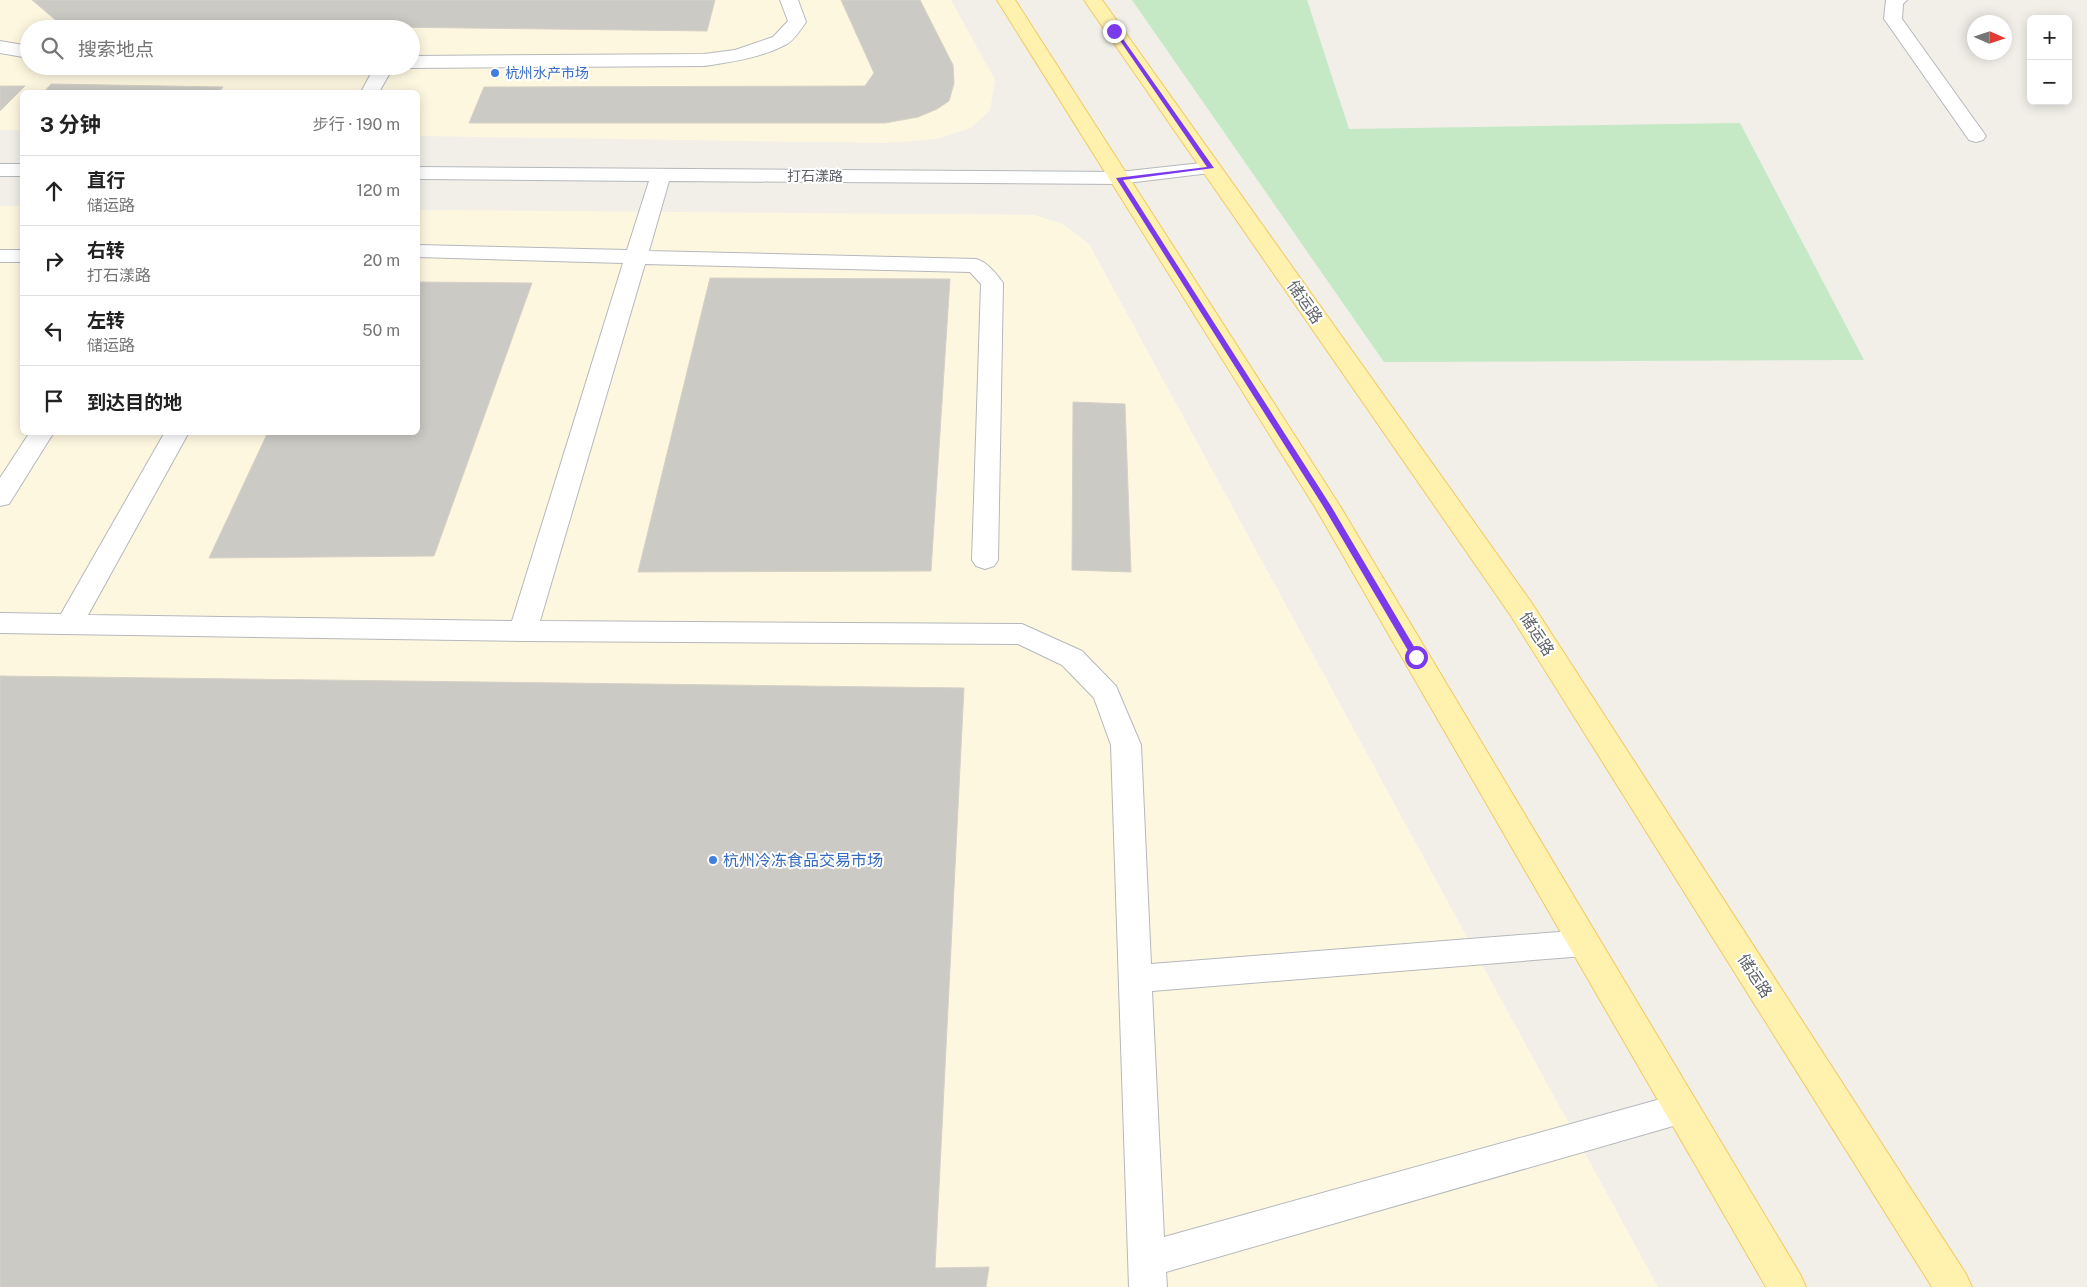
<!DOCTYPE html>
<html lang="zh">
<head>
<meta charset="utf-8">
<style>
	body { margin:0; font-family:"Public Sans","Noto Sans SC",sans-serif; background:#f6f6f6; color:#222 }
	.controls { position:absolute; right:15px; top:15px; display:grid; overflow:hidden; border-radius:8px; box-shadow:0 2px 12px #0003 }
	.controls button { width:45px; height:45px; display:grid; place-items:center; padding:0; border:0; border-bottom:1px solid #e0e0e0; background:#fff; color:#222; font:25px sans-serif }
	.compass { position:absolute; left:1967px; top:15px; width:45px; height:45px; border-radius:50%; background:#fff; box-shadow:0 2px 12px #0003; rotate:93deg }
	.stop { position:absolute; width:15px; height:15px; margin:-11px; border:4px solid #7c3aed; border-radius:50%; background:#fff }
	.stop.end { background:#7c3aed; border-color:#fff; box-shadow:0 1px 5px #0008 }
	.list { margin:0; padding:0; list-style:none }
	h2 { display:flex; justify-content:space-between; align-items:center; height:65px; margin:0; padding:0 20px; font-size:21px }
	h2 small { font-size:16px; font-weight:400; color:#767676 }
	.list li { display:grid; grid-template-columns:32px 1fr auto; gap:15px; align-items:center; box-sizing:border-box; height:70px; padding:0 20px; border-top:1px solid #e0e0e0 }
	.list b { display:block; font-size:19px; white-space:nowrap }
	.list p { margin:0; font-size:16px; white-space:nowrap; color:#767676 }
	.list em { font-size:16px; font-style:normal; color:#767676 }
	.icon { flex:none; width:28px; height:28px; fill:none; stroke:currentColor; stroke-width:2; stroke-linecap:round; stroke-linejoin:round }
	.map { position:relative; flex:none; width:2087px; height:1287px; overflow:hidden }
	.search { position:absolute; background:#fff; box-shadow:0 2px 12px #0003; left:20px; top:20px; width:400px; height:55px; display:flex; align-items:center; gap:12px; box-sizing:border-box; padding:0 18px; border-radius:28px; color:#767676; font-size:19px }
	.panel { position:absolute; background:#fff; box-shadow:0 2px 12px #0003; left:20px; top:90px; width:400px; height:345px; border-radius:8px }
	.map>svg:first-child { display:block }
</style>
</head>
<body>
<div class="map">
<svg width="2087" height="1287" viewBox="0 0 2087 1287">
	<rect width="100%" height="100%" fill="#f1efe8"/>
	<g fill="#fef7e0" fill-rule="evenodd">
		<path d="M0,0h951l44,80 -5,30 -19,18 -35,11 -50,4 -468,-7v-44h-396v38h-22zM29,29h382v37h-382z"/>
		<path d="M0,206h22v226h396v-222l616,5 29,9 26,20 569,1043h-1658z"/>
	</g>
	<path fill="#c5e8c5" d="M1132,0h175l42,129 391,-6 124,237 -480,2z"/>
	<g fill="#cccac5" stroke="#d6d1c6">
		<path d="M32,0h683l-8,31 -648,-8z"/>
		<path d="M841,0h79l33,65 1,18 -5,18 -12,8 -19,8 -33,6h-416l15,-36 381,-1 9,-13z"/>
		<path d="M51,84l172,3 -4,5h-175z"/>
		<path d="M0,86h25l-25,25z"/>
		<path d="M710,278l240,1 -19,292 -293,1z"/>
		<path d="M418,282l114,1 -98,273 -225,2 59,-126h150z"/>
		<path d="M1073,402l52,2 6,168 -59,-2z"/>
		<path d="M0,676l964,12 -29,580 54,-1 -3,20h-986z"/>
	</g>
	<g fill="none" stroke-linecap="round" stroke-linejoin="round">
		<g stroke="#b5b8bc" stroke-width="2">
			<g id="minor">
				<path d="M780,0h18l8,22c-5,7 -13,20 -21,23 -25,13 -54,17 -81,21l-293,2 -6,-2h6v-10l293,-2 31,-4 38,-13 15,-16z"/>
				<path d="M1886,0h21l-4,4 -1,15 84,117 -3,4 -7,2 -7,-2 -82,-117 -3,-4z"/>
				<path d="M0,41l29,5v12l-29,-5z"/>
				<path d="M375,66h19l-15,26h-18z"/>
				<path d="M1211,162l7,2 3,4 -3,4 -99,12 -450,-3 -20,70 327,8c11,3 20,14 27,24l-5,277 -4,6 -9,3 -9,-3 -4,-6 9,-276 -11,-12 -325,-8 -105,357 482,3 60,27 34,35 25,59 10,219 433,-34 11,4 5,9 -5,9 -11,4 -432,35 12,246 518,-144 12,5 5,11 -5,11 -528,152 1,15h-38l-18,-542 -17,-47 -32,-33 -44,-21 -495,-3 -523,-8v-20l61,1 104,-182h24l-101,183 424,6 111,-358 -205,-6v-12l209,5 22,-69 -231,-2v-12l701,5z"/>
				<rect x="0" y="164" width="22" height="12"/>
				<rect x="0" y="250" width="22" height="12"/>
				<path d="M30,432h24l-45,72 -9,2v-28z"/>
			</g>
		</g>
		<g stroke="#f2c960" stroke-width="2">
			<g id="major">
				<path d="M997,0h18l325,506 460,768 6,13h-40l-451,-780z"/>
				<path d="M1084,0h18l429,602 435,672 6,13h-40l-421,-671z"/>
			</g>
		</g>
		<use href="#minor" fill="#fff" fill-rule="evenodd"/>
		<use href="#major" fill="#fff2af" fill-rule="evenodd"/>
	</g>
	<path fill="#7c3aed" d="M1112,29h4l98,139 -91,12 208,326 88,149v4h-6l-90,-153 -207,-328 91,-11z"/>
	<g fill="#3f7fe0" stroke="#fff" stroke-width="2">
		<circle cx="495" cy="73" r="5"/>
		<circle cx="713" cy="860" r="5"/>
	</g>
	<g text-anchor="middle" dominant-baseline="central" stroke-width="4" stroke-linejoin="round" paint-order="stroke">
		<g font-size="14" fill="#366cbe" stroke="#fff" text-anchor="start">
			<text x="505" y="73">杭州水产市场</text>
		</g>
		<g font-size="14" fill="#5f6368" stroke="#fff">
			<text x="815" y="176">打石漾路</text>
		</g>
		<g font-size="16" fill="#5f6368" stroke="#fff">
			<text transform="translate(1305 302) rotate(55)">储运路</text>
			<text transform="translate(1537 634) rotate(57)">储运路</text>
			<text transform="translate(1755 976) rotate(57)">储运路</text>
		</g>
		<g font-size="16" fill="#366cbe" stroke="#fff" text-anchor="start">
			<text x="723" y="860">杭州冷冻食品交易市场</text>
		</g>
	</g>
</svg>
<div class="controls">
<button>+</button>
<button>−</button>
</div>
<svg class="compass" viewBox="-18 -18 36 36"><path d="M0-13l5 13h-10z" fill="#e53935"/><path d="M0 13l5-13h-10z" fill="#767676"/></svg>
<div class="stop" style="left:1416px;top:657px"></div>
<div class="stop end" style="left:1114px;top:31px"></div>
<div class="search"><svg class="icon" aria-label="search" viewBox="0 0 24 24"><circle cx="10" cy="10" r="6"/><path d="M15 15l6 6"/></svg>搜索地点</div>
<section class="panel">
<h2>3 分钟<small>步行 · 190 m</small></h2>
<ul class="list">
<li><svg class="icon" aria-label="ahead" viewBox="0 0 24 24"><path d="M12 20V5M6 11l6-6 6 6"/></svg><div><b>直行</b><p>储运路</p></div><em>120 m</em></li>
<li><svg class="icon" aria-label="right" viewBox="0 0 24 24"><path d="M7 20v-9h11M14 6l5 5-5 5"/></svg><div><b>右转</b><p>打石漾路</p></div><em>20 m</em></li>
<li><svg class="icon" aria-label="left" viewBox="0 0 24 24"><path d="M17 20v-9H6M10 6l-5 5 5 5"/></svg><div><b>左转</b><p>储运路</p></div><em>50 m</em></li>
<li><svg class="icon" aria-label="arrive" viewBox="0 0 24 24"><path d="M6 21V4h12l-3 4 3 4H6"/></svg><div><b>到达目的地</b></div></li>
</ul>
</section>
</div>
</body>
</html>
